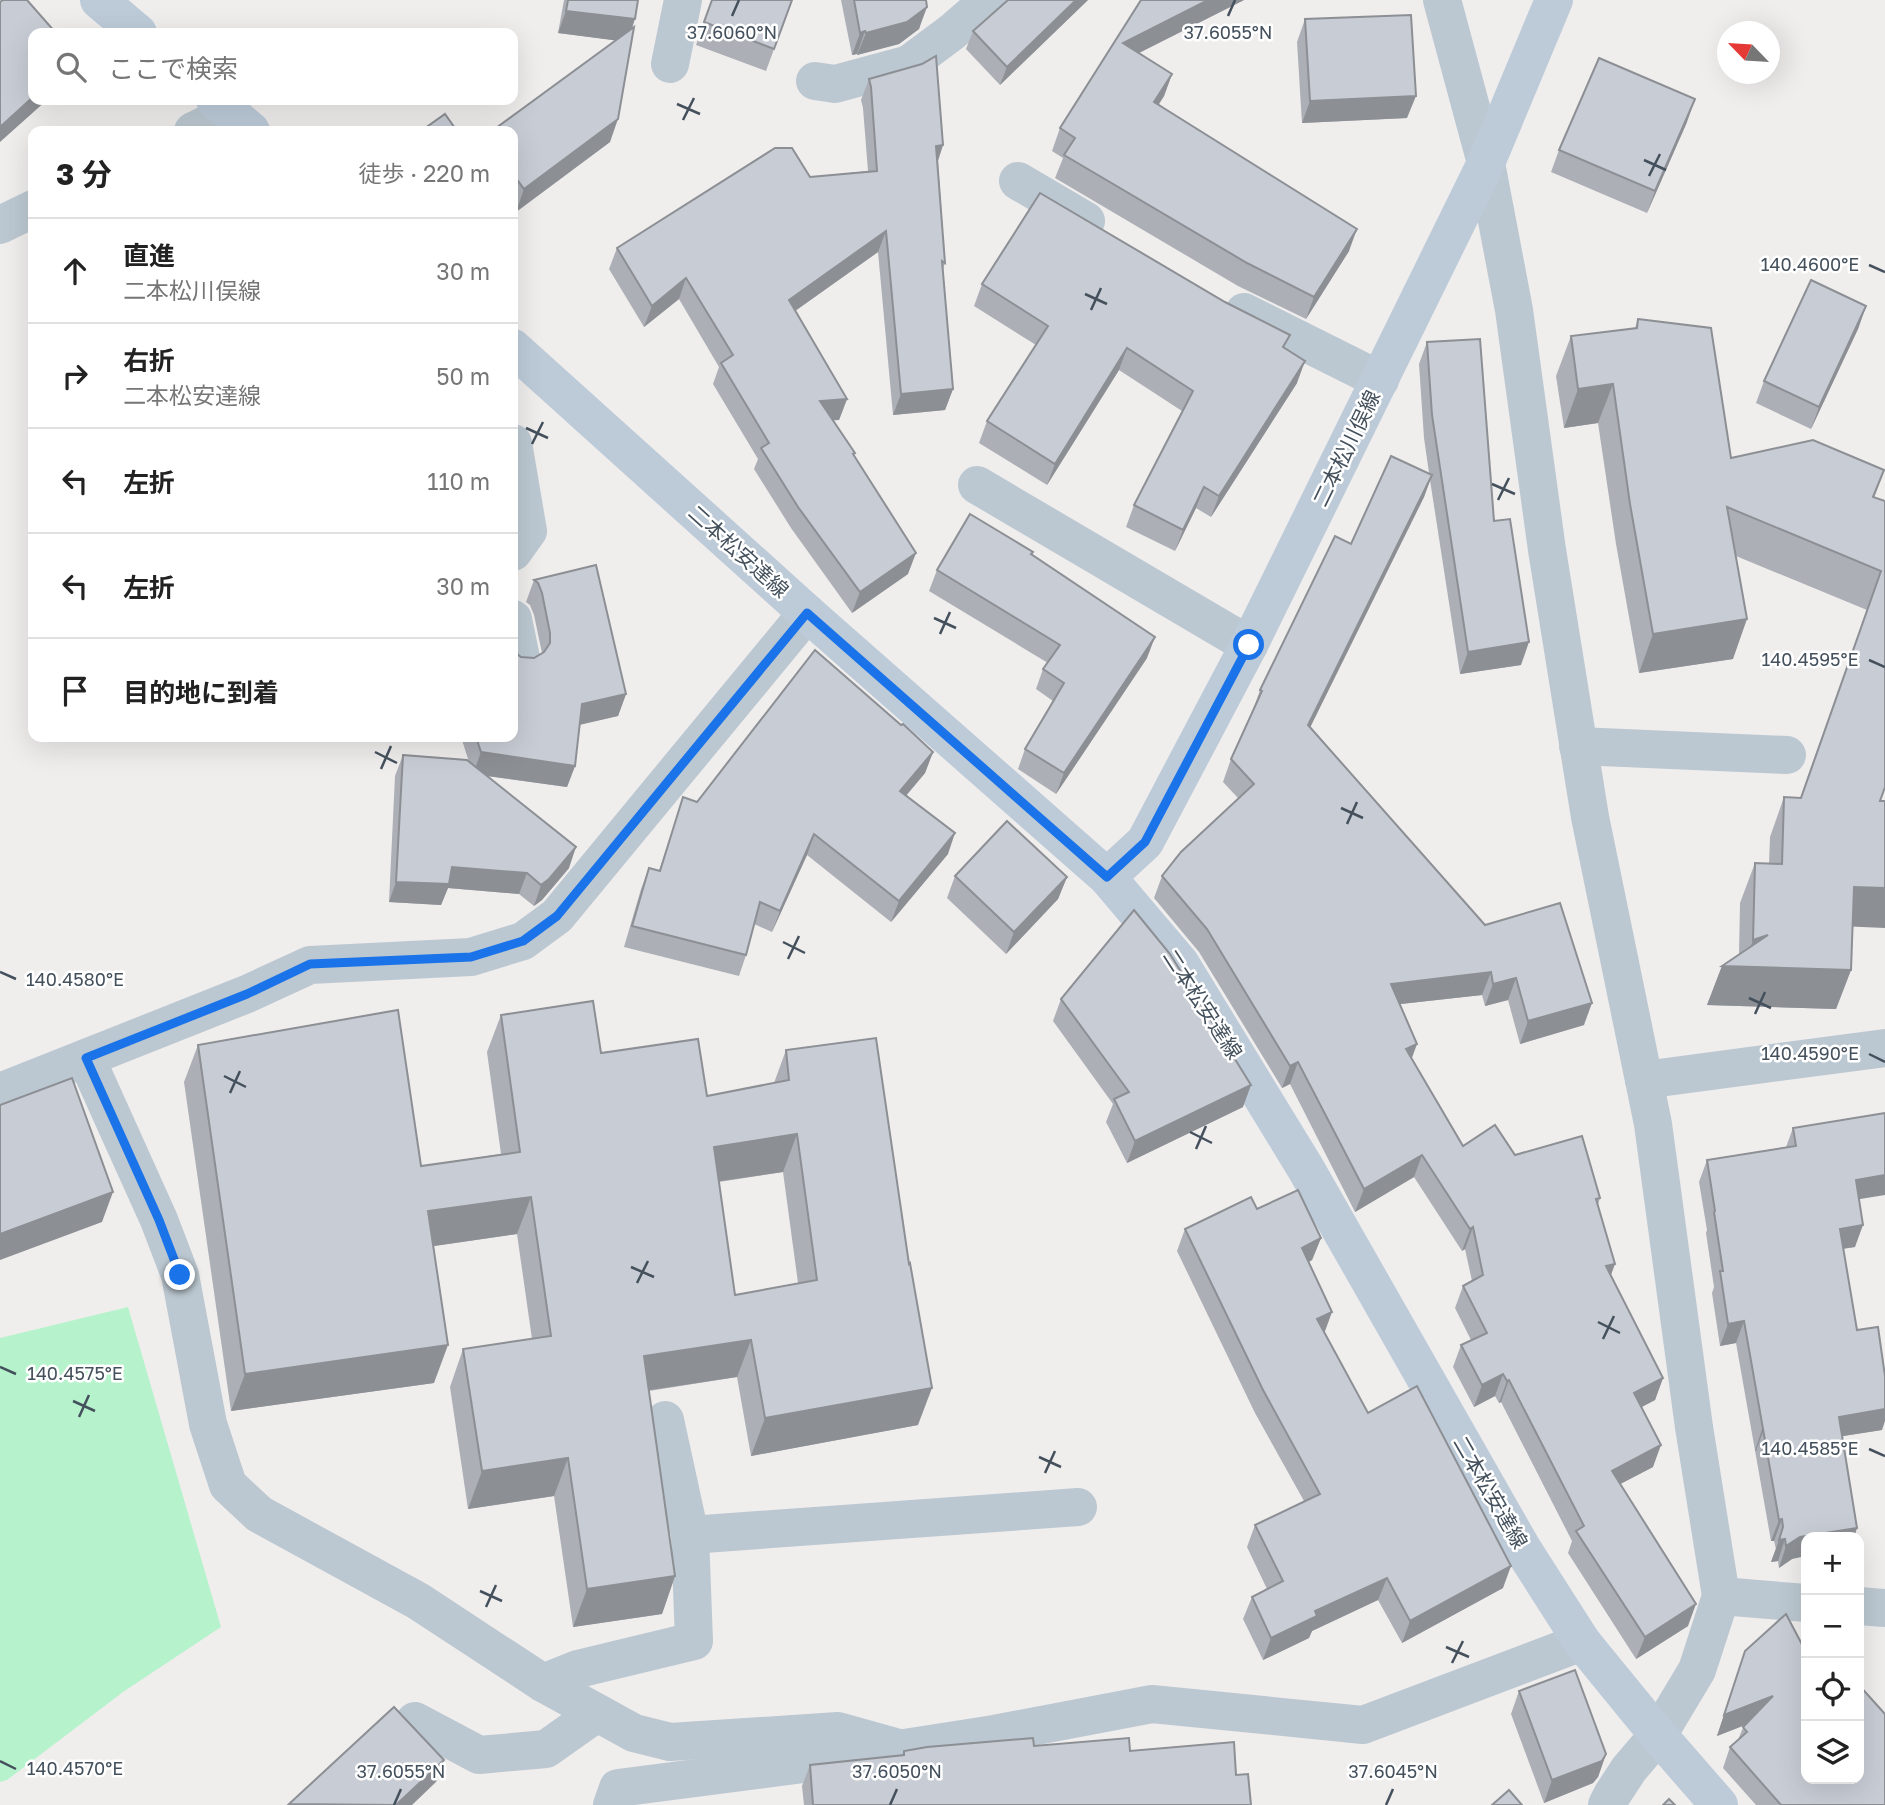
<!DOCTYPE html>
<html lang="ja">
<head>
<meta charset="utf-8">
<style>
	body { margin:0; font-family:"Golos Text","Noto Sans JP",sans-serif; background:#f6f6f6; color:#222 }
	.controls { position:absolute; right:21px; bottom:21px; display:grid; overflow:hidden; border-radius:14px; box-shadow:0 7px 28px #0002 }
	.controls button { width:63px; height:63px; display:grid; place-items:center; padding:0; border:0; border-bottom:2px solid #e0e0e0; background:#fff; color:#222; font:35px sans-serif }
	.compass { position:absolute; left:1717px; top:21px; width:63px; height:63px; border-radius:50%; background:#fff; box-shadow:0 7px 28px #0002; rotate:295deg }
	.stop { position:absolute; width:21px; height:21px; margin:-16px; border:5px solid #1a73e8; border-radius:50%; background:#fff }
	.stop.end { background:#1a73e8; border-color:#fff; box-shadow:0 2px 7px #0008 }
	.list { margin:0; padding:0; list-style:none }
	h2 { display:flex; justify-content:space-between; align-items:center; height:91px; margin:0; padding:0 28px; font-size:30px }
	h2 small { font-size:23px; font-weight:400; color:#767676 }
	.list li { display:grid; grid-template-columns:46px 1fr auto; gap:21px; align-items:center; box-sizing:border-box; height:105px; padding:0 28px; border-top:2px solid #e0e0e0 }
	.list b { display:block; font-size:26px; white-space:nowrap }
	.list p { margin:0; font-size:23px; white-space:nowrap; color:#767676 }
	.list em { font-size:23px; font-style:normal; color:#767676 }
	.icon { flex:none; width:38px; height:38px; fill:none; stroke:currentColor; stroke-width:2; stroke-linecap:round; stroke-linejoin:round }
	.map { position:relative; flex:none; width:1885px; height:1805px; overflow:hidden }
	.search { position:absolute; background:#fff; box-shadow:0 7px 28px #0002; left:28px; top:28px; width:490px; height:77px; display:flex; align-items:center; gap:18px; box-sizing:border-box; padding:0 24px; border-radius:14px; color:#767676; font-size:26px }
	.panel { position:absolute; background:#fff; box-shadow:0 7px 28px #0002; left:28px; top:126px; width:490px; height:616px; border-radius:14px }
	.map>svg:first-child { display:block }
</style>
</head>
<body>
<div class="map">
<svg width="1885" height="1805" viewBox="0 0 1885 1805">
	<rect width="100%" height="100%" fill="#f0eded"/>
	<path fill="#b6f3cd" d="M128,1307l93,320 -98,65 -116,88 -7,2v-444z"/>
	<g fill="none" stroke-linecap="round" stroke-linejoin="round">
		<g stroke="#bcc8d1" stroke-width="38">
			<path d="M670,64l13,-64"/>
			<path d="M815,81l20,3 74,-20 43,-32 37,-32"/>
			<path d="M193,131l37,-18"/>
			<path d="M1018,181l68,40"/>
			<path d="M0,225l33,-16"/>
			<path d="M1244,312l136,68"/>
			<path d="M513,443l15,88 -15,21"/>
			<path d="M977,485l272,160"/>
			<path d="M513,619l8,39"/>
			<path d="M1578,746l209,9"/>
			<path d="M86,1058l73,162 21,55 28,149 20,61 31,29 159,87 125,82 91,50 36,9 168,-11 61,17"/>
			<path d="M1644,1080l241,-32"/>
			<path d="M690,1535l388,-28"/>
			<path d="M1721,1596l85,7"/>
			<path d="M1859,1606l26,2"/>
			<path d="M543,1683l35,-14 116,-28 -4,-106 -25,-115"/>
			<path d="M415,1721l64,34 67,-6 51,-36"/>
			<path d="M612,1805l6,-17 178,-23 198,-31 158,-30 211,21 219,-83"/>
		</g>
		<g stroke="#bcc8d1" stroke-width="38">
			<path d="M1442,0l44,163 28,147 33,240 43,267 63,307 41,303 27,169 -24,74 -39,65 -29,34 -17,26 -5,10"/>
			<path d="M0,1092l247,-98 63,-29 161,-8 52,-16 34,-25 250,-303"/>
		</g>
		<g stroke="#bdcbd9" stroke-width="38">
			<path d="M99,0l39,33"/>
			<path d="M215,100l36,31"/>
			<path d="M513,348l294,265 300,264 73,86 126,206 216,379 60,94 76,93 61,70"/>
			<path d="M1107,877l38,-35 104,-197 237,-482 68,-163"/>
		</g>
	</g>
	<g fill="#acafb6" fill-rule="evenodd">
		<path d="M564,0h74l-28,142 -94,70 -3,-4v-77l102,-91 -57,-7z"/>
		<path d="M712,0h80l-26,71 -70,-26z"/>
		<path d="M841,0h85l-7,29 -20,15 -42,11v-1l-5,1z"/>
		<path d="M1008,0h80l-88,85 -34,-36 7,-18z"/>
		<path d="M1141,0h103l-105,53 33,21 -8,22 -5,8 190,147 -43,68 -68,-33 -183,-108 8,-20 -11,-7 8,-23z"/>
		<path d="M1305,19l102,99 -105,5 -5,-81z"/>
		<path d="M869,79l74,66 -5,16 7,102 -2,6 10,120 -8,21 -52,5 -15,-163 -83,59 52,88 -8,21h-6l22,33 -1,3 54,118 -56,39 -61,-85 -37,-59 4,-10 -45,-75 6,-17 -40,-68 -35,28 -35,-58 8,-21 193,-71 58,-6 -5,-63 -2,-8z"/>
		<path d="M1687,122l-40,91 -96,-41 8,-22z"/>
		<path d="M982,284l303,65 12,34 -86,134 -15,-9 -21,43 -49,-24 8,-22 48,-94 -63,-41 -72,115 -68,-42 8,-22 49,-76 -62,-39z"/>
		<path d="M1866,306l-8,23 -47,100 -55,-26 8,-22z"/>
		<path d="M1638,319l93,139 153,12 -10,28 11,3 -5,300 -28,126 -1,43 -15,39 -129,-4 15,-39 17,-12 1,-51 15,-40 14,1 1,-27 14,-40 16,1 67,-188 -131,-54 -3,103 -94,14 -23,-129 -18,-121 -34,5 -8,-52 15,-40 64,-8z"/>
		<path d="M1427,342l67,179 27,144 -61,9 -30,-194 -6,17 -114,230 175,198 99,100 -64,19 -12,-44 -23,6 -3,-11 -82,9 12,55 51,87 52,9 85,43 -2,7 13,71 52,102 -8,22 -13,7 11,60 -33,17 68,142 -52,33 -68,-106 4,-12 -71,-139 -2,1 -4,-7 -21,11 -21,-40 8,-22 10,-5 -16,-32 8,-22 9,-5 -7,-32 -3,2 -48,-74 -59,35 -65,-128 -8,4 -83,-136 -45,-54 8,-22 76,-78 -15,-16 8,-23 21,-46 8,-23 91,-146 78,-71 -5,-35 -5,-74z"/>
		<path d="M1032,555l115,103 -91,136 -38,-25 7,-20 28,-48 -17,-12 7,-20 5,-6 -119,-72 8,-21z"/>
		<path d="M596,565l30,129 -8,22 -38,8 -5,42 -8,21 -81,-11 83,92 -27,32 -8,6 -15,-12 -71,-6 -7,17 -52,-3 6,-126 8,-21 66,7 -8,-25h52l8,-80 13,1 8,-5 -8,-38 -4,-10 -4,-3 8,-22z"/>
		<path d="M901,725l32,27 -8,21 -19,23 42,58 -57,68 -84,-67 -35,77 -18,-8 -8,31 -7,21 -115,-29 17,-58 8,-21 10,3 24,-74 14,5z"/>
		<path d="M955,876l112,1 -9,22 -52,55 -59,-56z"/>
		<path d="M1061,999l182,108 -116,56 -21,-41 7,-18 -60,-83z"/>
		<path d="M501,1015l100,38 106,43 67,-13 12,-33 132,375 -167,31 -14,-79 -88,14 26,185 -13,38 -89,13 -19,-131 -86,13 -18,-122 13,-38 69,-10 -15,-105 -84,12 1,137 -203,28 -47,-329 14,-37 223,121 80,-12 -14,-102zM783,1172l15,111 -63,12 -16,-113z"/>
		<path d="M1793,1128l66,72 -4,47 -12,2 14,81 25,100 -40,6 15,92 -3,9h-48l-14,22 -13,9 -1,-7 -7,1 5,-13 -2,-8h-3l-35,-198 -16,3 -8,-53 2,-6 -8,-54 1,-3 -8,-48 8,-22 79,-13z"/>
		<path d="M1257,1209l64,29 -9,22 -3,2 15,70 44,81 135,175 -101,55 -24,-43 -66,31 -3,7 -46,22 -20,-41 9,-22 15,-8 -20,-42 8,-22 49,-24 -49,-88 -78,-162 8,-22z"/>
		<path d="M1745,1651l140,154h-129l-33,-37 7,-21 8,-7 6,-15 -27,11z"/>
		<path d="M1519,1691l87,63 -8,23 -5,6 -49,20 -33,-89z"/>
		<path d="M1034,1746l96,5 106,24 15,30h-447l-2,-19 8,-21 92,-10 2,-4z"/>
	</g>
	<g fill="#8c8f94">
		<path d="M1076,0h12l-88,85 7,-18z"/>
		<path d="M1208,0h36l-129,65 8,-22z"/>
		<path d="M927,7l-8,22 -20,15 -42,11 9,-22z"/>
		<path d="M566,11l69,8 -8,23 -69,-9z"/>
		<path d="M865,31l-8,23 -5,1 8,-22z"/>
		<path d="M1172,74l-8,22 -18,28 8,-22z"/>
		<path d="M1416,96l-9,22 -105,5 8,-22z"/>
		<path d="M33,97v3h14l-47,42v-15z"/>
		<path d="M1695,99l-8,23 -40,91 8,-22z"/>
		<path d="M618,119l-8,23 -94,70 8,-23z"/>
		<path d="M943,145l-7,21v-20z"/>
		<path d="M1357,229l-8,22 -43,68 8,-22z"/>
		<path d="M886,231l-8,21 -97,69 8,-21z"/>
		<path d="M686,278l-7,21 -35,28 8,-21z"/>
		<path d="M1866,306l-8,23 -47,100 8,-22z"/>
		<path d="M1127,348l-8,22 -72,115 8,-21z"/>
		<path d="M1305,361l-8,22 -86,134 8,-21z"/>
		<path d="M1613,384l-15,39 -34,5 14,-39z"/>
		<path d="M953,389l-8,21 -52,5 8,-21z"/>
		<path d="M847,399l-8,21 -27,2 8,-21z"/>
		<path d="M1432,475l-8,22 -124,251 8,-23z"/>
		<path d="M1204,487l-8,21 -21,43 8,-21z"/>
		<path d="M916,553l-8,21 -56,39 8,-21z"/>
		<path d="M1747,619l-14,40 -94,14 14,-39z"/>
		<path d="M1155,637l-8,21 -91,136 8,-21z"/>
		<path d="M1529,642l-8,23 -61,9 8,-22z"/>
		<path d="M626,694l-8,22 -43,10 7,-22z"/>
		<path d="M481,752l94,14 -8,21 -94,-13z"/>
		<path d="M933,752l-8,21 -33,39 8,-21z"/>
		<path d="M955,833l-7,21 -57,68 8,-21z"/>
		<path d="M814,834l-7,21 -35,77 8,-21z"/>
		<path d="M576,847l-7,21 -27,32 -8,6 7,-21z"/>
		<path d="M452,867l75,6 -8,21 -71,-6 -7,17 -52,-3 7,-20z"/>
		<path d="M1067,877l-9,22 -52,55 8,-22z"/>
		<path d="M1854,887l31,1v40l-46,-2z"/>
		<path d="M1768,935l83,35 -15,39 -129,-4 15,-39h22l9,-26z"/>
		<path d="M1491,972l-9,23 -99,11 8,-22z"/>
		<path d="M1516,978l-8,22 -23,6 8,-22z"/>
		<path d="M1592,1003l-8,22 -64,19 8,-23z"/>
		<path d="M1417,1044l-8,22 -3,-17z"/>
		<path d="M1298,1062l-8,22 -8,4 8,-22z"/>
		<path d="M1251,1085l-8,22 -116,56 8,-22z"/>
		<path d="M797,1134l-14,38 -83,12 14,-37z"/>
		<path d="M1422,1155l-8,22 -59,35 9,-23z"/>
		<path d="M1885,1175v20l-37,6 8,-21z"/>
		<path d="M113,1192l-11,30 -102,38v-26z"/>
		<path d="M531,1197l-14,37 -103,15 14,-38z"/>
		<path d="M1863,1225l-8,22 -23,3 8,-21z"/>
		<path d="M1473,1227l-8,22 -3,2 8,-22z"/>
		<path d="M1321,1238l-9,22 -18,10 8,-22z"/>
		<path d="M1615,1264l-8,22 -1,-20z"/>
		<path d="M1332,1312l-8,22 -7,-15z"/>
		<path d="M1744,1321l-8,22 -16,3 8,-22z"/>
		<path d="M751,1340l-14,37 -107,16 14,-37z"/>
		<path d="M448,1345l-14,38 -203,28 14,-37z"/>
		<path d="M1503,1374l-8,22 -21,11 8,-22z"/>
		<path d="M1663,1378l-8,22 -29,15 8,-22z"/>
		<path d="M1509,1380l-8,22 -2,1 8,-22z"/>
		<path d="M932,1388l-14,37 -167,31 14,-38z"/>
		<path d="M1885,1409v12l-3,9 -51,8 8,-21z"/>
		<path d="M1762,1429h2l-8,22h-1z"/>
		<path d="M1661,1445l-8,22 -50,26 9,-22z"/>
		<path d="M568,1458l-14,38 -86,13 14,-38z"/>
		<path d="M1782,1519l-8,22h-3l8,-21z"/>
		<path d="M1857,1528l-3,9h-48v19l-14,3 -13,9 7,-22 14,-9z"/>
		<path d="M1785,1539l-7,22 -7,1 8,-22z"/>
		<path d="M1511,1566l-8,22 -101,55 8,-22z"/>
		<path d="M675,1576l-13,38 -89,13 14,-38z"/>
		<path d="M1387,1578l-9,22 -66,31 -3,7 -46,22 8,-22 44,-27z"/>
		<path d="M1696,1604l-8,22 -52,33 9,-22z"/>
		<path d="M1773,1696l-7,21 -49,19 7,-21z"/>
		<path d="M1606,1754l-8,23 -5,6 -49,20 8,-23z"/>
		<path d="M444,1760l-8,22 -24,23h-16z"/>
	</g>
	<g fill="#c8ccd4" stroke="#8c8f94" stroke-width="2" fill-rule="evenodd">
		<path d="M3,0h24l29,33h-23v64l-33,30v-125z"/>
		<path d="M568,0h70l-3,19 -69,-8z"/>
		<path d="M712,0h80l-18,49 -70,-27z"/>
		<path d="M854,0h72l1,7 -20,15 -41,11 -1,-2 -5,2z"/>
		<path d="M1008,0h68l-69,67 -34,-36z"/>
		<path d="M1141,0h67l-85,43 49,31 -18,28 203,127 -43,68 -67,-34 -183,-108 11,-17 -15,-10z"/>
		<path d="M1411,15l5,81 -106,5 -5,-82z"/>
		<path d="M634,27l-16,92 -94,70 -11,-15v-43h-21z"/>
		<path d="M936,56l7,89 -7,1 9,117 -3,-2 11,128 -52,5 -15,-163 -97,69 58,99 -27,2 35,52 -2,1 63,99 -56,39 -62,-85 -37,-59 8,-5 -48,-80 12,-8 -47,-77 -34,28 -35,-58 158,-100h17l18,29 67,-6 -6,-84 -2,-8 53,-15z"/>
		<path d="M1599,58l96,41 -40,92 -96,-41z"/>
		<path d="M445,114l12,17h-36z"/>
		<path d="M1040,193l185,109 65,33 -7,12 22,14 -86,135 -15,-9 -21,43 -49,-25 59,-114 -66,-43 -72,116 -68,-43 61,-95 -66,-42z"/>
		<path d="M1811,280l55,26 -47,101 -55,-26z"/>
		<path d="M1638,319l73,9 20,130 82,-18 71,30 -11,27 12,4v286l-5,14h5v87l-31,-1 -3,83 -129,-4 46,-31 -15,5 2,-77 27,1 2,-67 17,1 80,-227 -154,-64 20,112 -94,15 -23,-130 -17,-120 -35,5 -7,-53 66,-8z"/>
		<path d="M1480,339l14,182 16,-2 19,123 -61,10 -36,-237 -5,-73z"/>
		<path d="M1391,456l41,19 -124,250 177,200 75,-22 32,100 -64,18 -12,-43 -23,6 -2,-12 -100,12 26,60 -11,5 57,97 32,-21 20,30 67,-19 18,62 -4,1 19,65 -9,2 57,112 -29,15 27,52 -49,26 84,133 -51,33 -69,-106 8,-5 -75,-146 -2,1 -4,-7 -21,11 -21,-40 26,-12 -24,-47 20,-11 -10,-48 -3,2 -48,-74 -58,34 -66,-127 -8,4 -83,-137 -45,-53 19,-24 73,-68 -23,-25 31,-68 -2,-1 75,-154 16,8z"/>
		<path d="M970,514l63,38 -2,2 124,83 -91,136 -39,-24 39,-66 -21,-14 17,-24 -123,-75z"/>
		<path d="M596,565l30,129 -44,10 -7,62 -94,-14 -5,-15h37v-86l8,6 13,1 10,-6 6,-9v-10l-8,-40 -4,-10 -4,-3z"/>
		<path d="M815,650l86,75 2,-1 30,28 -33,39 55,42 -56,68 -85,-67 -34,77 -20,-9 -14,53 -114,-29 17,-58 11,3 23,-74 14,5z"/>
		<path d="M403,755l64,5 109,87 -27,32 -8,6 -14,-12 -75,-6 -3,17 -53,-2z"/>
		<path d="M1007,821l60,56 -53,55 -59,-56z"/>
		<path d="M1134,910l36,44 81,131 -116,56 -21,-42 15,-7 -68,-93z"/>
		<path d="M593,1001l8,52 97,-14 9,57 82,-16 -3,-30 90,-12 33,226 1,-1 22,125 -167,30 -14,-78 -107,16 31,220 -88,13 -19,-131 -86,13 -19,-122 88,-13 -20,-139 -103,14 20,134 -203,29 -47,-329 200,-35 23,156 99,-14 -19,-137zM797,1134l20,146 -82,15 -21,-148z"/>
		<path d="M72,1078l41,114 -113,42v-129z"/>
		<path d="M1885,1113v62l-29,5 7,45 -23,4 17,101 21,-3 7,49v33l-46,8 18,111 -57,9 -14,9 -1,-7 -6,1 4,-13 -1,-8 -3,1 -35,-199 -16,3 -8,-53h3l-9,-59 1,-1 -8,-51 89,-14 -3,-18z"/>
		<path d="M1298,1190l23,48 -19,10 30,64 -15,7 51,94 49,-27 94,180 -101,55 -23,-43 -72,33 2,5 -46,22 -19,-41 31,-16 -28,-56 65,-31 -57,-104 -78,-161 66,-32 6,12z"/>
		<path d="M1786,1614l20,38v127h53v-94l26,29v91h-104l-51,-58 17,-15 -4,-5 30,-31 -49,19 21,-64z"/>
		<path d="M1575,1670l31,84 -4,7 -50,19 -33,-89z"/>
		<path d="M394,1707l50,53 -48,45 -107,-1z"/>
		<path d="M1033,1738l1,8 95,-8 1,13 104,-9 2,33 12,-1 3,31h-438l-3,-40 94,-10v-4l23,-4z"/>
		<path d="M1509,1790l13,15h-30z"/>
		<path d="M1669,1799l6,6h-12z"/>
	</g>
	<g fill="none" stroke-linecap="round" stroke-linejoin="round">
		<path stroke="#1a73e8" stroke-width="9" d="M180,1275l-21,-55 -73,-162 161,-64 63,-30 161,-7 52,-16 34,-25 250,-303 300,264 38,-35 104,-197"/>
	</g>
	<path fill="none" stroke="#44515d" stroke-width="2.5" d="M732,16l7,-16M1228,16l7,-16M677,104l23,10M683,120l11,-22M1644,160l22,10M1649,176l11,-22M1869,265l16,7M1085,294l22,10M1091,310l10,-22M526,428l22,10M532,444l11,-22M1492,484l23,10M1498,500l11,-22M934,618l22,10M940,634l10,-22M1869,660l16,7M375,752l22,11M381,769l10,-23M1341,808l22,10M1347,824l10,-22M783,942l22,11M788,959l11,-23M0,972l16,7M1749,998l22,10M1755,1014l10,-22M1869,1054l16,8M224,1076l22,11M230,1093l10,-22M1190,1132l22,11M1196,1149l10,-23M631,1267l23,10M637,1283l11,-22M1598,1322l22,11M1603,1339l11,-23M0,1367l16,7M73,1401l22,10M79,1417l10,-22M1869,1449l16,7M1039,1457l22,10M1045,1473l10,-22M480,1591l22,10M486,1607l10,-22M1446,1647l23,10M1452,1663l11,-22M0,1761l16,8M394,1805l7,-16M890,1805l7,-16M1386,1805l7,-16"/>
	<g text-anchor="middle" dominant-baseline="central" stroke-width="5" stroke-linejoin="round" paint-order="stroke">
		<g font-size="21" fill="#44515d" stroke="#fff">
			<text transform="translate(1346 448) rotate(-64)">二本松川俣線</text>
			<text transform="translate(739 551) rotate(42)">二本松安達線</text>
			<text transform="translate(1203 1004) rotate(57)">二本松安達線</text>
			<text transform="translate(1491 1492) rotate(60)">二本松安達線</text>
		</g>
	</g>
	<g font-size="18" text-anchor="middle" fill="#44515d" stroke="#fff" stroke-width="5" stroke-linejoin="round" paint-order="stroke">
		<text x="732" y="39">37.6060°N</text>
		<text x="1228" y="39">37.6055°N</text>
		<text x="1810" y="271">140.4600°E</text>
		<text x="1810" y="666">140.4595°E</text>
		<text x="75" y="986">140.4580°E</text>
		<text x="1810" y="1060">140.4590°E</text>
		<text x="75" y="1380">140.4575°E</text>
		<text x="1810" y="1455">140.4585°E</text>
		<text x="75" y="1775">140.4570°E</text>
		<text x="401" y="1778">37.6055°N</text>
		<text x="897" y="1778">37.6050°N</text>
		<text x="1393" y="1778">37.6045°N</text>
	</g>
</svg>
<div class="controls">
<button>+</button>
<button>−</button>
<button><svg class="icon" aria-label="locate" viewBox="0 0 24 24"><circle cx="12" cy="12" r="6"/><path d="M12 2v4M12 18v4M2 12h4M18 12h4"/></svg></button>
<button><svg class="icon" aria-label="layers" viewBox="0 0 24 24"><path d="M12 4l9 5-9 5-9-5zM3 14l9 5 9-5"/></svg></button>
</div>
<svg class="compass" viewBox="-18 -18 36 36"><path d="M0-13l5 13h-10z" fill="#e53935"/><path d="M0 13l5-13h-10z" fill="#767676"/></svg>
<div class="stop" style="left:1249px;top:645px"></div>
<div class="stop end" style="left:180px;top:1275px"></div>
<div class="search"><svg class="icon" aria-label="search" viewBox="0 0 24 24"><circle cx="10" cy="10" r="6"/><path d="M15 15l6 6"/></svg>ここで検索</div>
<section class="panel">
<h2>3 分<small>徒歩 · 220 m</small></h2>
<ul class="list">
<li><svg class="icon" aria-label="ahead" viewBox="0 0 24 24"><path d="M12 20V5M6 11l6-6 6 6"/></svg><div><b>直進</b><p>二本松川俣線</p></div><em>30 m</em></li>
<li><svg class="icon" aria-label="right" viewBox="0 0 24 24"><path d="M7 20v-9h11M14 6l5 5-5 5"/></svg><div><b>右折</b><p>二本松安達線</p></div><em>50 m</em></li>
<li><svg class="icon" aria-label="left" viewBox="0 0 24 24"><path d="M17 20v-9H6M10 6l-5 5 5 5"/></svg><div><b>左折</b></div><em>110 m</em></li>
<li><svg class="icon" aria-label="left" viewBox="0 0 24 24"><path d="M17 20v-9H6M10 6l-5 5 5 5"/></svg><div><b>左折</b></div><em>30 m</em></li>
<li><svg class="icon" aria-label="arrive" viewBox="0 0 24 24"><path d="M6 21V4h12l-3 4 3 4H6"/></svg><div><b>目的地に到着</b></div></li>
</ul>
</section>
</div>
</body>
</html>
